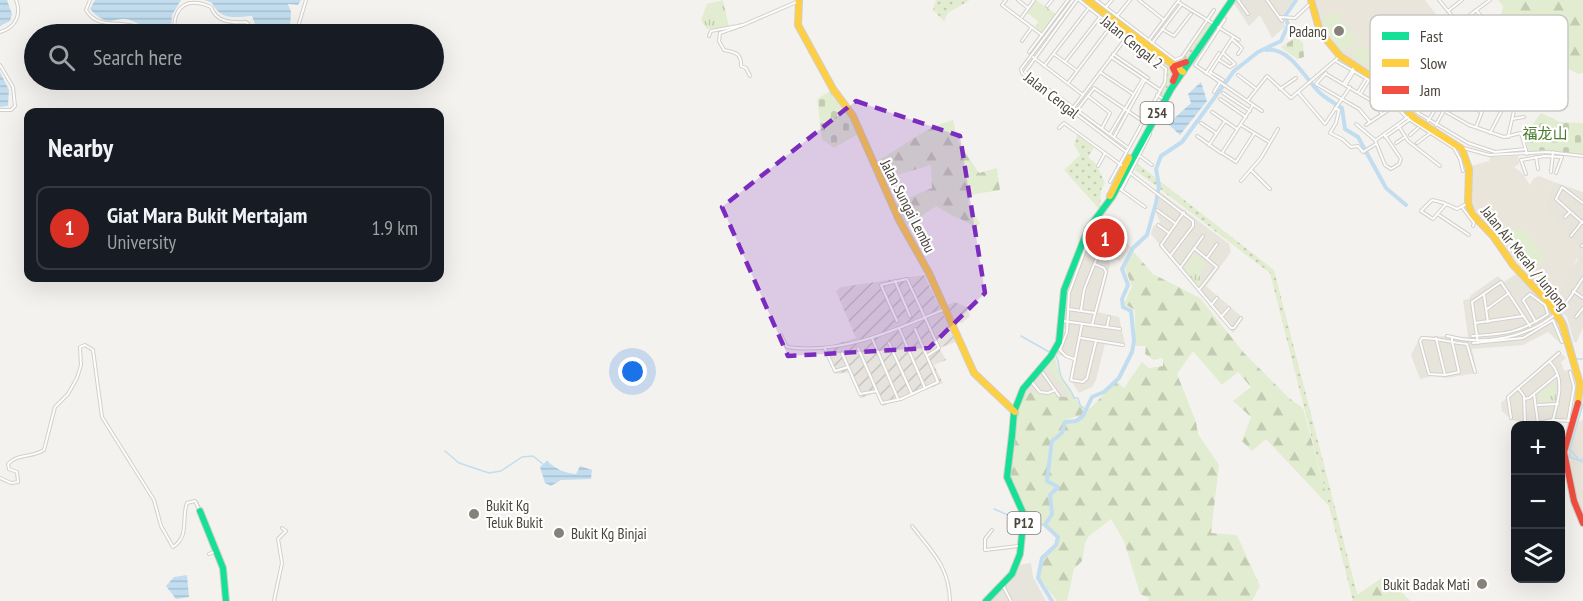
<!DOCTYPE html>
<html lang="en">
<head>
<meta charset="utf-8">
<style>
	body { margin:0; font-family:"PT Sans Narrow","Noto Sans SC",sans-serif; background:#20242c; color:#f1f3f6 }
	.controls { position:absolute; right:18px; bottom:18px; display:grid; overflow:hidden; border-radius:12px; box-shadow:0 6px 24px #0002 }
	.controls button { width:54px; height:54px; display:grid; place-items:center; padding:0; border:0; border-bottom:2px solid #363941; background:#171b24; color:#f1f3f6; font:30px sans-serif }
	.you { position:absolute; left:633px; top:372px; width:21px; height:21px; margin:-15px; border:4px solid #fff; border-radius:50%; background:#1a73e8; box-shadow:0 0 0 9px #1a73e833 }
	.badge { display:grid; place-items:center; width:39px; height:39px; border-radius:50%; background:#d93025; color:#fff; font-size:20px; font-weight:700 }
	.pin { position:absolute; translate:-50% -50%; border:3px solid #fff; box-shadow:0 2px 6px #0006 }
	.list { margin:0; padding:0; list-style:none }
	h2 { display:flex; justify-content:space-between; align-items:center; height:78px; margin:0; padding:0 24px; font-size:26px }
	h2 small { font-size:20px; font-weight:400; color:#9ea1a6 }
	.list li { display:grid; grid-template-columns:39px 1fr auto; gap:18px; align-items:center; box-sizing:border-box; height:84px; margin:0 12px 12px; padding:0 12px; border:2px solid #363941; border-radius:12px }
	.list b { display:block; font-size:22px; white-space:nowrap }
	.list p { margin:0; font-size:20px; white-space:nowrap; color:#9ea1a6 }
	.list em { font-size:20px; font-style:normal; color:#9ea1a6 }
	.icon { flex:none; width:33px; height:33px; fill:none; stroke:currentColor; stroke-width:2; stroke-linecap:round; stroke-linejoin:round }
	.map { position:relative; flex:none; width:1583px; height:601px; overflow:hidden }
	.search { position:absolute; background:#171b24; box-shadow:0 6px 24px #0002; left:24px; top:24px; width:420px; height:66px; display:flex; align-items:center; gap:15px; box-sizing:border-box; padding:0 21px; border-radius:33px; color:#9ea1a6; font-size:22px }
	.panel { position:absolute; background:#171b24; box-shadow:0 6px 24px #0002; left:24px; top:108px; width:420px; height:174px; border-radius:12px }
	.map>svg:first-child { display:block }
</style>
</head>
<body>
<div class="map">
<svg width="1583" height="601" viewBox="0 0 1583 601">
	<defs>
		<pattern id="industrial-furrows" width="10" height="10" patternUnits="userSpaceOnUse" patternTransform="scale(1.5)"><rect width="10" height="10" fill="#e6e2de"/><path d="M-1 1l2-2M0 10L10 0M9 11l2-2" fill="none" stroke="#c7c3bf"/></pattern>
		<pattern id="grass-dots" width="8" height="8" patternUnits="userSpaceOnUse" patternTransform="scale(1.5)"><rect width="8" height="8" fill="#e1ecd0"/><path d="M2 2h.1M6 6h.1" fill="none" stroke="#c3ccb3" stroke-width="1.8" stroke-linecap="round"/></pattern>
		<pattern id="forest-firs" width="22" height="20" patternUnits="userSpaceOnUse" patternTransform="scale(1.5)"><rect width="22" height="20" fill="#e1ecd0"/><path d="M5 1l3.5 6h-7zM16 11l3.5 6h-7z" fill="#c3ccb3"/></pattern>
		<pattern id="cemetery-stones" width="16" height="16" patternUnits="userSpaceOnUse" patternTransform="scale(1.5)"><rect width="16" height="16" fill="#e1ecd0"/><path d="M2 7V4a2 2 0 0 1 4 0v3zM10 15v-3a2 2 0 0 1 4 0v3z" fill="#c3ccb3"/></pattern>
		<pattern id="park-tufts" width="24" height="20" patternUnits="userSpaceOnUse" patternTransform="scale(1.5)"><rect width="24" height="20" fill="#e1ecd0"/><path d="M3 7l-1-3M5 7V3M7 7l1-3M15 17l-1-3M17 17v-4M19 17l1-3" fill="none" stroke="#c3ccb3"/></pattern>
		<pattern id="water-rules" width="6" height="5" patternUnits="userSpaceOnUse" patternTransform="scale(1.5)"><rect width="6" height="5" fill="#c2ddef"/><path d="M0 2.5h6" fill="none" stroke="#a8bfce"/></pattern>
	</defs>
	<rect width="100%" height="100%" fill="#f4f2ee"/>
	<g fill="#e7e4dc">
		<path d="M1235,0h58l-11,16 3,11 -13,11 -12,-23 -11,11 -16,-24z"/>
		<path d="M1554,182l29,10v135l-6,15h-3l-7,-25 -13,-12 15,-34 9,-11 -10,-22 -16,-24 -5,-2 -2,-9z"/>
		<path d="M1160,192l69,52 2,8 -25,34 37,32 -10,15 -82,-99 2,-7 7,-5 -4,-9z"/>
		<path d="M1087,245l21,10 2,10 -12,47 21,5 6,27 -3,3 -17,-3 -9,36 -4,7 -13,6 -9,-14 3,-19 -16,-6 8,-23 3,-40z"/>
		<path d="M1516,274l29,29 12,17 7,23 -3,1 -13,-12 -25,13 -51,4 5,24 -30,5 -15,-2 -12,3 -9,-24 10,-19 47,1 -5,-37 6,-1 2,-4 27,-19 6,6z"/>
		<path d="M1558,350l8,8 -5,4 3,9 7,-2 4,15 -6,38 -32,3 -25,-5 -10,-9 -1,-8z"/>
		<path d="M1047,365l16,21 8,12 -45,-6z"/>
		<path d="M1031,563l2,14 13,24h-57l27,-28 3,-8z"/>
	</g>
	<g fill="url(#industrial-furrows)">
		<path d="M924,275l32,67 -17,6 7,12 -12,5 9,18 -61,23 -6,-13 -16,5 -11,-26 -14,2 -12,-26 33,-10 -20,-47 5,-4z"/>
		<path d="M954,302l13,5 3,9 -8,7 -10,-2 -7,-15z"/>
	</g>
	<g fill="#eae5da">
		<path d="M1315,0h110l28,37 -73,26 -10,8 -24,-15 -22,-21z"/>
		<path d="M1518,156l1,8 -5,3 8,6 8,12 3,-6 6,-3 15,6 -9,21 2,9 5,1 16,25 14,10 -28,57 -82,-95 -1,-44 18,-5 1,-4z"/>
		<path d="M1106,217l25,31 -11,13 -35,-17 5,-12z"/>
		<path d="M1583,419v95l-7,-18 -7,-44 3,-16 5,-13z"/>
	</g>
	<g fill="url(#grass-dots)">
		<path d="M936,0h34l-22,13 -4,8 -11,-11z"/>
		<path d="M1079,0h17l78,60 8,-3 25,-37 5,4 -26,38 -13,6v13l-11,17 -5,-3 8,-13 2,-11z"/>
		<path d="M1077,135l17,13 -6,9 8,7 9,19 -4,7 -1,20 -36,-40 16,-15 -6,-10z"/>
		<path d="M1138,164l136,106 85,331h-6l-83,-328 -135,-103z"/>
	</g>
	<g fill="url(#forest-firs)">
		<path d="M1498,0h85v73l-5,1 -80,-43 5,-25z"/>
		<path d="M953,120l5,21 21,32 18,-5 3,22 -30,5 -2,8 12,21 -5,3c-13,-9 -26,-11 -38,-21l-32,20 -11,-22 38,-16 -1,-23 -48,14 -8,-17c27,-14 48,-34 78,-42z"/>
		<path d="M1133,251l20,23 47,24 44,55 45,45 14,10 26,98 -63,-67 -14,12 -10,-10 9,-24 -18,-16 18,-14 -13,-15 -16,13 -29,-34 -16,23 19,48 2,12 21,31 -8,68 26,2 23,51 -8,15h-104l1,-3 -9,-4 -16,-53 -13,-22 -22,17 -4,7 -3,18 -8,8 -7,32h-10l-17,-23 3,-19 15,-15 1,-9 -13,-10 7,-11 -2,-18 8,-10 -10,-5v-6l6,-36 8,-5 3,-12c19,-1 34,-27 51,-40l7,6 18,-26 7,6 14,-2v-8l-9,2 -9,-6 1,-8h-11v-36l-11,-6 8,-18 -8,-20z"/>
		<path d="M1055,358l5,18 24,34 -2,5 -17,5 -5,13 -9,6 -5,41 11,7 -8,8 1,19 -6,10 -19,-3c1,-17 -12,-25 -15,-40 -4,-22 7,-68 16,-89l24,3 5,-4 3,5 13,2 -24,-33z"/>
		<path d="M1386,575l24,26h-51l-2,-6z"/>
	</g>
	<g fill="url(#cemetery-stones)">
		<path d="M1297,37l6,6 1,14 -7,2 -16,-12z"/>
		<path d="M832,90l14,17 12,27 -24,14 -12,-9 -5,-40z"/>
		<path d="M1541,113l19,9 23,1v32l-36,-5 -18,2 -5,-16z"/>
	</g>
	<g fill="url(#park-tufts)">
		<path d="M723,0l6,27 -22,2 -6,-9 6,-16z"/>
		<path d="M1036,0l20,14 -15,18 -6,-5 4,-5 -12,-9z"/>
		<path d="M1194,253l13,10 -8,11 4,10 -4,3 -15,-18z"/>
		<path d="M1555,380l1,21 -17,1v-10l11,-5z"/>
	</g>
	<g fill="#e1ecd0">
		<path d="M1336,12l20,27 -3,7 -9,5 -5,-1 -17,-28 4,-6z"/>
		<path d="M1361,44l17,15 -8,8 -19,-12z"/>
		<path d="M1515,228l10,1 18,27 -3,8 -14,2 -17,-26 1,-8z"/>
	</g>
	<g fill="url(#water-rules)">
		<path d="M0,0h7l5,14 -2,7 -10,5z"/>
		<path d="M95,0h86l-9,15 -1,15c-17,6 -27,-5 -41,-10 -16,-5 -20,11 -40,-11z"/>
		<path d="M205,0h96l-3,5 -10,-1 3,8 -1,15 -24,-3 -5,6 -5,-3 -4,-11c-17,1 -31,5 -40,-13z"/>
		<path d="M0,72l9,18 -1,16 -8,1z"/>
		<path d="M1201,82l6,19 -27,34 -12,-11 23,-21 -3,-9z"/>
		<path d="M547,461c9,8 17,12 29,13l4,-8 12,4 -1,9 -30,1 -10,6 -6,-3 -5,-16z"/>
		<path d="M187,575l2,22 -13,2 -10,-13 8,-9z"/>
	</g>
	<g fill="none" stroke-linecap="round" stroke-linejoin="round">
		<g stroke="#c2ddef" stroke-width="1.5">
			<path d="M1561,313l6,12 9,34h7"/>
			<path d="M1021,336l30,17"/>
			<path d="M1056,356c4,7 2,13 5,20 3,8 10,12 13,22h4l2,7 6,5"/>
			<path d="M1583,404l-13,45 9,11 4,-1"/>
			<path d="M1570,449v8l13,5"/>
			<path d="M445,451l14,12 30,10 12,-2 21,-14 11,-1 10,8"/>
			<path d="M197,501l16,36"/>
			<path d="M994,509l28,12"/>
			<path d="M1028,523l17,2"/>
		</g>
		<g stroke="#c2ddef" stroke-width="4">
			<path d="M1266,50c24,-3 38,27 53,42 6,6 15,11 23,16l3,21 13,8 28,51 20,17"/>
			<path d="M1052,601l-14,-23 4,-20 14,-13 2,-8 -13,-12 7,-11 -2,-19 8,-8 -11,-6 5,-40 10,-8 3,-11 11,-1 7,-5 9,-19 12,-5 15,-14 13,-26 2,-11 -3,-30 -8,-4 -1,-8 6,-14 -6,-16 11,-21 14,-13 9,-32 3,-17 -3,-17 5,-13 21,-14 52,-71 24,-19 23,-11 7,-16 -3,-9 11,-16"/>
		</g>
		<g stroke="#d2d0cc" stroke-width="4">
			<g id="street">
				<path d="M90,0l-4,10c10,17 27,12 43,15 7,1 15,7 22,9"/>
				<path d="M1006,0l-4,5 40,30"/>
				<path d="M1018,0l10,8"/>
				<path d="M1073,0l-52,69 1,4 103,78"/>
				<path d="M1077,0l-52,72 102,75"/>
				<path d="M1079,0l87,69 -1,13 -55,100"/>
				<path d="M1096,0l79,60 7,-3 32,-47"/>
				<path d="M1139,0l25,20"/>
				<path d="M1238,0l10,14"/>
				<path d="M1267,0l15,21"/>
				<path d="M1439,0c35,44 51,53 101,78"/>
				<path d="M1178,2l36,22"/>
				<path d="M1047,6l5,-6"/>
				<path d="M1106,7l6,-7"/>
				<path d="M1476,10l21,25"/>
				<path d="M1448,11l14,-11"/>
				<path d="M1117,16l13,-16"/>
				<path d="M1022,17l12,-17"/>
				<path d="M1280,17l15,1 17,-16"/>
				<path d="M1225,19l-30,46 67,46"/>
				<path d="M1459,23l31,-23"/>
				<path d="M743,25l-23,8 -1,8 5,9c10,2 18,3 17,16l5,2 4,8"/>
				<path d="M1218,27l21,13"/>
				<path d="M1162,29l12,7 17,-22"/>
				<path d="M0,32c15,-4 22,-17 16,-32"/>
				<path d="M1477,32l10,-7"/>
				<path d="M174,34c1,-5 0,-9 1,-15 5,-19 20,-19 36,-12 5,15 20,16 35,15l11,11 17,1"/>
				<path d="M291,34l7,-7 8,-27"/>
				<path d="M1467,34l-41,35 26,28 29,15"/>
				<path d="M709,36l2,-5 32,-6 56,-24"/>
				<path d="M1465,36l32,24 43,22"/>
				<path d="M1128,38l-3,4 33,23"/>
				<path d="M1232,39l10,9 -4,6"/>
				<path d="M1149,40l30,-40"/>
				<path d="M1022,41l10,-14"/>
				<path d="M1152,43l29,-38"/>
				<path d="M1488,47l54,29 -2,2"/>
				<path d="M1486,50l13,-16 45,25"/>
				<path d="M1029,52l39,-52"/>
				<path d="M1054,54l22,16"/>
				<path d="M1113,54l35,24"/>
				<path d="M1033,57l50,38"/>
				<path d="M1111,57l49,33"/>
				<path d="M1466,58l41,26"/>
				<path d="M1219,60l11,7 5,-3 -12,-11"/>
				<path d="M1336,61l40,23 31,34 47,30 6,11 3,12"/>
				<path d="M1065,62l35,-45"/>
				<path d="M0,65l13,22 2,19 -4,4h-11"/>
				<path d="M1044,66l44,-57"/>
				<path d="M1100,72l33,22"/>
				<path d="M1210,72l13,8"/>
				<path d="M1206,73l13,-20"/>
				<path d="M1326,73l-10,11 43,25 11,13"/>
				<path d="M1209,74l24,-37"/>
				<path d="M1326,74l46,27 10,13"/>
				<path d="M1238,75l17,13"/>
				<path d="M1384,77l34,36 50,30 27,9 31,-3"/>
				<path d="M1435,82l37,-28"/>
				<path d="M1068,83l43,-57"/>
				<path d="M1344,83l11,-17"/>
				<path d="M1384,83l18,-13 25,31 42,24 35,12 17,-4 6,21"/>
				<path d="M1346,84l8,-13"/>
				<path d="M1280,89l16,-11"/>
				<path d="M1526,90l9,5"/>
				<path d="M1214,92l6,-10"/>
				<path d="M1298,92l27,32 25,-37"/>
				<path d="M1358,92l8,-13"/>
				<path d="M1223,93l27,18"/>
				<path d="M1361,93l8,-13"/>
				<path d="M1450,94l20,-18"/>
				<path d="M1157,95l5,3"/>
				<path d="M1088,96l22,17 -8,15"/>
				<path d="M1220,99l26,18"/>
				<path d="M1248,100l19,-24 24,22 49,-42"/>
				<path d="M1467,103l18,-19"/>
				<path d="M1253,105l-31,48 14,9 18,-28"/>
				<path d="M1411,107l10,-11"/>
				<path d="M1073,108l53,-70"/>
				<path d="M1335,108l4,2 -3,13 -6,10 12,6 9,8 7,-1 5,6 13,-8"/>
				<path d="M1077,110l17,-22 53,36"/>
				<path d="M1212,112l25,17"/>
				<path d="M1418,113l9,-12"/>
				<path d="M1512,119l12,-2"/>
				<path d="M1428,121l8,-13"/>
				<path d="M1201,123l15,10"/>
				<path d="M1356,124l19,16"/>
				<path d="M1241,125l28,17"/>
				<path d="M1366,125l30,-20"/>
				<path d="M1398,125l10,16 32,25"/>
				<path d="M1436,125l7,-13"/>
				<path d="M1476,127l9,-23 28,-23 6,-10"/>
				<path d="M1059,128l5,-5 60,44"/>
				<path d="M1490,133l12,-23"/>
				<path d="M1110,134l33,-55"/>
				<path d="M1384,134l17,25 -2,5 -8,5 -6,-4 -10,-25h1l32,-23"/>
				<path d="M1410,135l8,-7"/>
				<path d="M1197,136l24,17"/>
				<path d="M1114,137l31,-57"/>
				<path d="M1385,137l24,-17"/>
				<path d="M1508,137l8,-35 16,-24"/>
				<path d="M1396,143l9,-6"/>
				<path d="M1417,143l12,-9"/>
				<path d="M1209,145l16,-24"/>
				<path d="M1460,147l29,8 59,-3 35,4"/>
				<path d="M1140,156l12,9"/>
				<path d="M1536,157l2,12"/>
				<path d="M1098,166l7,-13"/>
				<path d="M1252,171l18,18"/>
				<path d="M1551,172l2,-20"/>
				<path d="M1130,173l63,48v5l-23,30"/>
				<path d="M1526,174l-5,-14 24,-4 17,1 -6,16"/>
				<path d="M1241,181l20,-23 17,-29"/>
				<path d="M1120,189l25,18"/>
				<path d="M1122,189l28,-55"/>
				<path d="M1583,203l-21,-16 -6,12 27,24"/>
				<path d="M1446,204l-13,15 -12,-8 11,-11c9,1 17,5 25,9l11,-6"/>
				<path d="M1462,207l12,16 -1,3"/>
				<path d="M1157,210l19,14"/>
				<path d="M1184,212l-23,33 70,83h3l7,-10"/>
				<path d="M1439,215l30,20"/>
				<path d="M1565,217l5,-5"/>
				<path d="M1158,225l11,8"/>
				<path d="M1571,236l12,-15"/>
				<path d="M1582,246l1,-1"/>
				<path d="M1194,248l23,19 -18,23"/>
				<path d="M1207,258l10,-14"/>
				<path d="M1180,268l23,-32"/>
				<path d="M895,281l15,35"/>
				<path d="M1573,291l10,7"/>
				<path d="M1484,295l4,27"/>
				<path d="M1211,305l6,-7"/>
				<path d="M1068,309l27,4"/>
				<path d="M1487,309l22,-16"/>
				<path d="M1081,310l3,-20 15,-38"/>
				<path d="M1221,317l8,-9"/>
				<path d="M1576,317l7,-9"/>
				<path d="M897,321l-16,-36 26,-6 32,69 -12,8"/>
				<path d="M1063,321l57,8"/>
				<path d="M1475,323l48,-7"/>
				<path d="M1082,324l-11,56 12,2 4,-4 9,-37"/>
				<path d="M1092,325l14,-53 -2,-4 -9,-4"/>
				<path d="M1107,327l2,-10"/>
				<path d="M899,328l26,60"/>
				<path d="M781,335l6,12c55,8 108,-17 158,-38"/>
				<path d="M1447,336c38,10 81,2 111,-24 10,-9 17,-23 25,-34"/>
				<path d="M1472,336c34,-2 47,-3 76,-22l-3,-9 -15,-11 -7,6 13,22"/>
				<path d="M1452,337v4l7,31 -14,3 -16,-1 -9,-33 2,-3c16,0 30,5 45,6l8,28"/>
				<path d="M872,338l26,61"/>
				<path d="M1081,338l42,7"/>
				<path d="M1436,338l9,37"/>
				<path d="M889,343l23,51"/>
				<path d="M1473,343l50,-5 30,-18 9,22"/>
				<path d="M1478,343l-6,-41 29,-20 29,44"/>
				<path d="M858,348l24,55 19,-4 37,-17 -23,-53"/>
				<path d="M825,349l10,22 13,-4"/>
				<path d="M842,353l18,41 17,-3"/>
				<path d="M1074,359l-8,-3 -6,-6 7,-18 2,-39 17,-46"/>
				<path d="M1550,362c16,17 8,38 3,58"/>
				<path d="M1043,373l16,23"/>
				<path d="M1030,380l10,12 8,1 7,-3"/>
				<path d="M1518,388l6,8 1,26"/>
				<path d="M1534,394l4,29 15,-3 21,1"/>
				<path d="M1524,399l5,-1 28,-23"/>
				<path d="M1538,405l20,-1"/>
				<path d="M1511,418l-3,-21 51,-44"/>
				<path d="M1568,421l6,-34 -4,-15"/>
				<path d="M0,478l11,5 7,-1 -1,-10 -8,-3 -1,-5c10,-11 24,-6 36,-14l11,-43 13,-13 9,-16 4,-13 -1,-18 5,-2 8,5 9,67 52,83 7,26 12,21c17,-11 8,-29 14,-44l8,-2 5,10"/>
				<path d="M912,526c20,26 37,40 38,75"/>
				<path d="M992,530l-7,9v11l34,-4"/>
				<path d="M209,554l7,-3"/>
				<path d="M1002,584l9,17"/>
				<path d="M274,601l8,-38 -4,-24 8,-8 -4,-3"/>
			</g>
		</g>
		<g stroke="#d2cfc5" stroke-width="8">
			<g id="fast">
				<path d="M1012,436l2,-24 9,-23 28,-33 8,-14 5,-52 24,-61 24,-32 59,-108 61,-89"/>
				<path d="M200,511l23,57 3,33"/>
				<path d="M986,601l26,-27 8,-20 4,-39 -17,-38 5,-42"/>
			</g>
		</g>
		<g stroke="#d2cfc5" stroke-width="8">
			<g id="slow">
				<path d="M799,0l-1,25 35,64 20,27 46,104 30,53 45,100 41,39"/>
				<path d="M1087,0l96,72"/>
				<path d="M1311,0l9,32 20,24 43,28 31,34 48,31 7,20 -1,34 4,11 21,22 20,29 35,37 14,21 18,61 -2,19"/>
				<path d="M1110,196l19,-38"/>
			</g>
		</g>
		<g stroke="#d2cfc5" stroke-width="8">
			<g id="jam">
				<path d="M1175,66l11,-4"/>
				<path d="M1173,68l3,6 -3,7"/>
				<path d="M1578,403l-14,49 10,49 9,22"/>
			</g>
		</g>
		<use href="#street" stroke="#fdfdfc" stroke-width="2"/>
		<use href="#fast" stroke="#16e098" stroke-width="6"/>
		<use href="#slow" stroke="#ffcf43" stroke-width="6"/>
		<use href="#jam" stroke="#f24e42" stroke-width="6"/>
	</g>
	<path fill="#7b2cbf" fill-opacity="0.2" stroke="#7b2cbf" stroke-width="4.5" stroke-dasharray="12 8" stroke-linejoin="round" d="M856,101l104,35 25,157 -56,55 -141,8 -66,-149z"/>
	<g fill="#868179" stroke="#fff" stroke-width="2">
		<circle cx="1339" cy="31" r="6"/>
		<circle cx="474" cy="514" r="6"/>
		<circle cx="559" cy="533" r="6"/>
		<circle cx="1482" cy="584" r="6"/>
	</g>
	<g text-anchor="middle" dominant-baseline="central" stroke-width="4.5" stroke-linejoin="round" paint-order="stroke">
		<g fill="#fff" stroke="#807c75" stroke-width="1.5">
			<rect x="1140.5" y="102" width="33" height="22" rx="4.5"/>
			<rect x="1007.5" y="512" width="33" height="22" rx="4.5"/>
		</g>
		<g font-size="14" font-weight="bold" fill="#4a443a">
			<text x="1157" y="113">254</text>
			<text x="1024" y="523">P12</text>
		</g>
		<g font-size="15" fill="#4a443a" stroke="#fff" text-anchor="end">
			<text x="1327" y="31">Padang</text>
			<text x="486" y="505" text-anchor="start">Bukit Kg<tspan x="486" dy="17">Teluk Bukit</tspan></text>
			<text x="571" y="533" text-anchor="start">Bukit Kg Binjai</text>
			<text x="1470" y="584">Bukit Badak Mati</text>
		</g>
		<g font-size="15" fill="#4a443a" stroke="#fff">
			<text transform="translate(1132 42) rotate(39)">Jalan Cengal 2</text>
			<text transform="translate(1052 95) rotate(38)">Jalan Cengal</text>
			<text transform="translate(908 206) rotate(63)">Jalan Sungai Lembu</text>
			<text transform="translate(1525 258) rotate(51)">Jalan Air Merah / Junjong</text>
		</g>
		<g font-size="15" fill="#4b7c2d" stroke="#fff">
			<text x="1545" y="133">福龙山</text>
		</g>
	</g>
	<rect x="1370" y="15" width="198" height="96" rx="9" fill="#fff" stroke="#c9c7c4" stroke-width="1.5"/>
	<rect x="1382" y="32" width="27" height="8" fill="#16e098"/>
	<rect x="1382" y="59" width="27" height="8" fill="#ffcf43"/>
	<rect x="1382" y="86" width="27" height="8" fill="#f24e42"/>
	<g font-size="16" fill="#4a443a">
		<text x="1420" y="42">Fast</text>
		<text x="1420" y="69">Slow</text>
		<text x="1420" y="96">Jam</text>
	</g>
</svg>
<div class="controls">
<button>+</button>
<button>−</button>
<button><svg class="icon" aria-label="layers" viewBox="0 0 24 24"><path d="M12 4l9 5-9 5-9-5zM3 14l9 5 9-5"/></svg></button>
</div>
<div class="you"></div>
<div class="pin badge" style="left:1105px;top:238px">1</div>
<div class="search"><svg class="icon" aria-label="search" viewBox="0 0 24 24"><circle cx="10" cy="10" r="6"/><path d="M15 15l6 6"/></svg>Search here</div>
<section class="panel">
<h2>Nearby<small></small></h2>
<ul class="list">
<li><span class="badge">1</span><div><b>Giat Mara Bukit Mertajam</b><p>University</p></div><em>1.9 km</em></li>
</ul>
</section>
</div>
</body>
</html>
